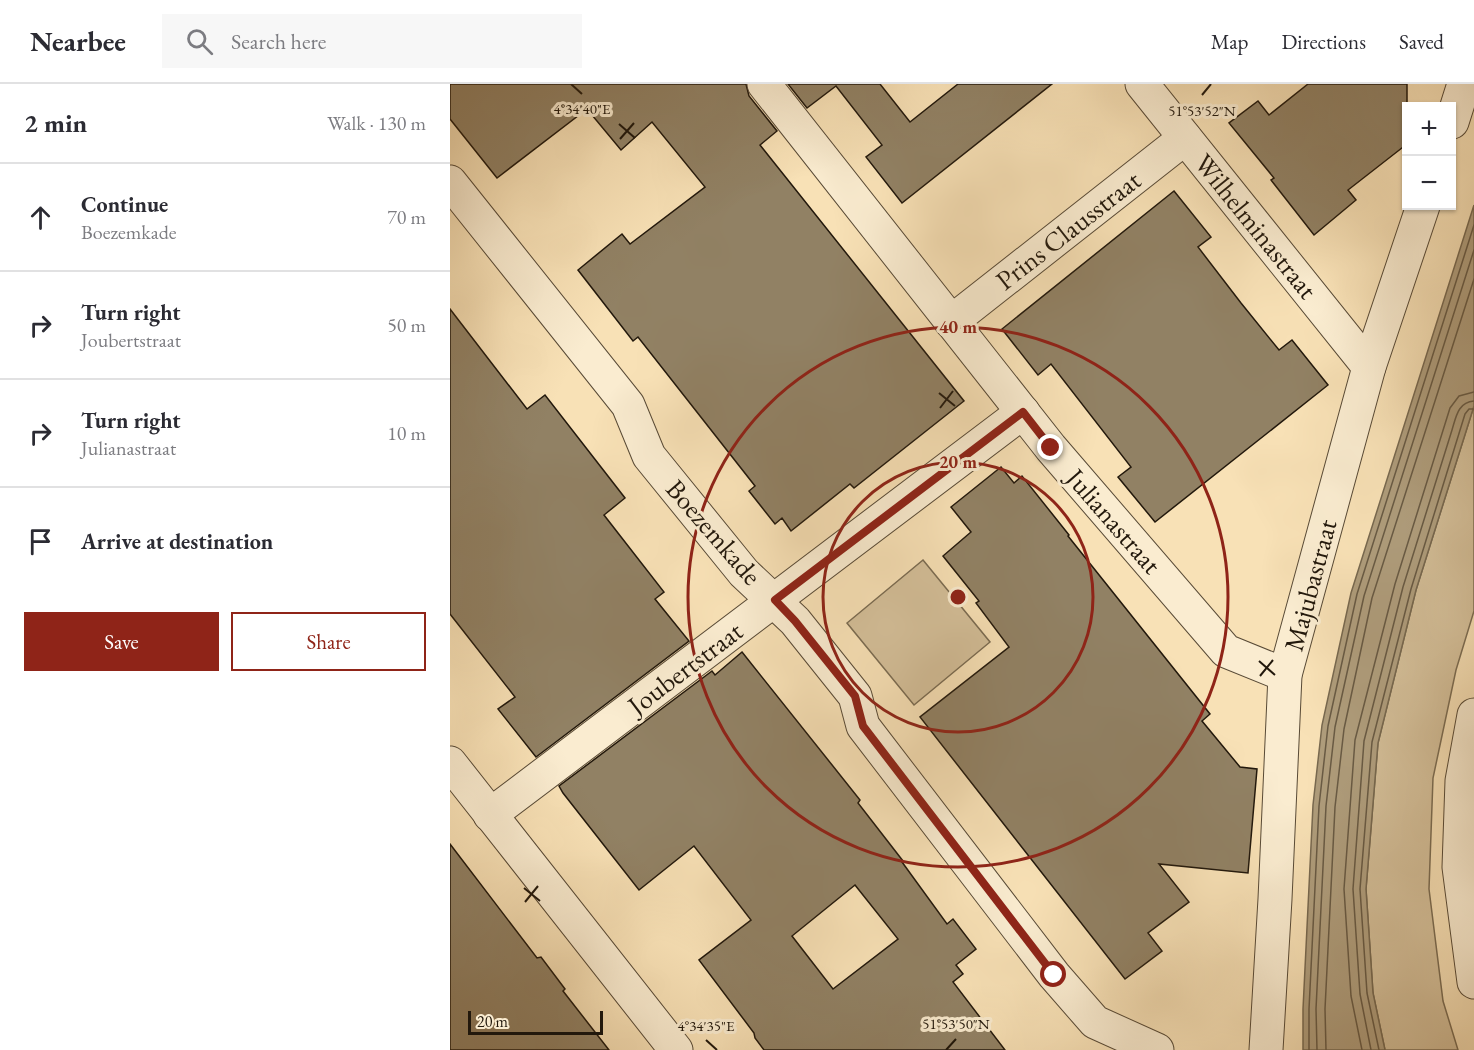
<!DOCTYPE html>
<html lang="en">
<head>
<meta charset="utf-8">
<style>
	body { margin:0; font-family:"EB Garamond",serif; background:#f7f7f7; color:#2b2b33 }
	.controls { position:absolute; right:18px; top:18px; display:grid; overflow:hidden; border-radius:0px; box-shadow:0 2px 4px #0004 }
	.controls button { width:54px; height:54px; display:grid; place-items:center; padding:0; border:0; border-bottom:2px solid #e1e1e2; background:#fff; color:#2b2b33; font:30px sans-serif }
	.scale { position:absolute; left:18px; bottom:15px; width:135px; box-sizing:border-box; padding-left:6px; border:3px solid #22180c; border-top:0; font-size:16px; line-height:21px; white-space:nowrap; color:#22180c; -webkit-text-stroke:4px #faecd0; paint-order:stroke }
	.stop { position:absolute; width:18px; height:18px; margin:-14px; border:4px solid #8f2418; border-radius:50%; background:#fff }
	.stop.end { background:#8f2418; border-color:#fff; box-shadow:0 2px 6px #0008 }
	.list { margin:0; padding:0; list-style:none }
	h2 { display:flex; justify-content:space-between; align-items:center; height:78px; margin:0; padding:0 24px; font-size:26px }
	h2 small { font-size:20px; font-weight:400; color:#7c7c81 }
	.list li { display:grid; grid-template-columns:39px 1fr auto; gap:18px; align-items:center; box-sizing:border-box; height:108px; padding:0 24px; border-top:2px solid #e1e1e2 }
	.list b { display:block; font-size:22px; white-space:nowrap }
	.list p { margin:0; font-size:20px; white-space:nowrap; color:#7c7c81 }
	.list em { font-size:20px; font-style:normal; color:#7c7c81 }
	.actions { display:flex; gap:12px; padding:18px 24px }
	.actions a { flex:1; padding:14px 0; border:2px solid #8f2418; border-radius:0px; text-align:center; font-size:21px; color:#8f2418 }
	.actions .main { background:#8f2418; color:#fff }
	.icon { flex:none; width:33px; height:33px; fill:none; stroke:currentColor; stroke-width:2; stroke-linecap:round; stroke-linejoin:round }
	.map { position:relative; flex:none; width:1024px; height:966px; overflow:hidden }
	header { display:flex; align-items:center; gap:36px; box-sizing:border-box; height:84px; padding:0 30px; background:#fff; border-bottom:2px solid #e1e1e2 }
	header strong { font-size:28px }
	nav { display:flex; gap:33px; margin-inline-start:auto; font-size:21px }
	.search { width:420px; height:54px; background:#f7f7f7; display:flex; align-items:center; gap:15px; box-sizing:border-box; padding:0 21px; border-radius:0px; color:#7c7c81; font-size:22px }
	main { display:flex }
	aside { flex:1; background:#fff }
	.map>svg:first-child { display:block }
</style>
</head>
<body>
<header>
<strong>Nearbee</strong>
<div class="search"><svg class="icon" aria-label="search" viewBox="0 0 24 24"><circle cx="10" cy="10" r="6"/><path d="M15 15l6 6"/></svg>Search here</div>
<nav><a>Map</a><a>Directions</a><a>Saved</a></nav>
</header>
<main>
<aside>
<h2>2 min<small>Walk · 130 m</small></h2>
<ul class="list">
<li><svg class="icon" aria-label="ahead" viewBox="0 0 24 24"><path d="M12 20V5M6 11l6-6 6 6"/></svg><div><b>Continue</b><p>Boezemkade</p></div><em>70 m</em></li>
<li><svg class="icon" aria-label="right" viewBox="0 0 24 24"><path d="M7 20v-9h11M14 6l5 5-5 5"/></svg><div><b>Turn right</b><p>Joubertstraat</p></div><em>50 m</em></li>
<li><svg class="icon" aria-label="right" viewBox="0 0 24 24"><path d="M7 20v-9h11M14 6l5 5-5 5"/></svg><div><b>Turn right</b><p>Julianastraat</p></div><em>10 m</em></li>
<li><svg class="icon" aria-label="arrive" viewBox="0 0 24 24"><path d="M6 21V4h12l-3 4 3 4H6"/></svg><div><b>Arrive at destination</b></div></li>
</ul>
<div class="actions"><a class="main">Save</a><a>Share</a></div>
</aside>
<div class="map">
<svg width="1024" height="966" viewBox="0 0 1024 966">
	<rect width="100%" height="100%" fill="#f8e1b6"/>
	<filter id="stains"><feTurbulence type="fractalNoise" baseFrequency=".00333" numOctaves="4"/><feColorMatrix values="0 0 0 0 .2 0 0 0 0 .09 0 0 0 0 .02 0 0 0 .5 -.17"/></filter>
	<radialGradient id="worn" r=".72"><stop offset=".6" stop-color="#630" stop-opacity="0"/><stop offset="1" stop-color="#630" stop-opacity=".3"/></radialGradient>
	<g fill="#d4bf99" stroke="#7b6c52" stroke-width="1.5">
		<path d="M1024,322v205l-18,59 -23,108 -4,111 14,112 15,49h-73l-12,-57 -7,-104 12,-146 38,-153z"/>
		<path d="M473,476l67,82 -76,63 -67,-82z"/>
	</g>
	<path fill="#af9d7c" stroke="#77684f" stroke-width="1.5" d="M1024,121v201l-58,184 -38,153 -12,146 7,104 12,57h-82v-41l10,-204 9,-80 29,-132z"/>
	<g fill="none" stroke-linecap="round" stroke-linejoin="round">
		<g stroke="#685a44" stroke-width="1.5">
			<path d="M859,966v-41l10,-203 9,-80 29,-132 117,-369"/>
			<path d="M867,966l-1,-41 10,-203 9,-79 29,-131 110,-346"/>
			<path d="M876,966l-1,-41 10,-202 9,-78 28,-131 102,-319"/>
			<path d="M912,966l-11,-54 -7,-107 11,-149 40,-156 55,-176 9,-12 15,-4"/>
			<path d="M921,966l-11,-56 -7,-105 11,-148 39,-154 49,-157c4,-13 6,-28 22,-29"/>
			<path d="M929,966l-12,-57 -7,-104 12,-147 39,-153 54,-175 4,-5h5"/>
		</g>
	</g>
	<g fill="#918164" stroke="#22180c" stroke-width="1.5" fill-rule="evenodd">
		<path d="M0,0h296l3,12 28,35 -17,14 204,256 -110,87 -4,-4 -59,47 -9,-13 -7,6 -26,-33 6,-5 -117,-149 -5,4 -55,-71 44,-36 8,10 75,-57 -53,-65 -31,28 -34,-41 -90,69 -47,-59z"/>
		<path d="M338,0h92l30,38 48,-38h94l-150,119 -36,-46 16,-12 -46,-59 -29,22z"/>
		<path d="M858,0h99v60l-59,46 8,10 -42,35 -43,-55 3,-2 -45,-55 29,-22 11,14z"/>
		<path d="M724,107l37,46 -13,10 43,56 38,47 13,-10 36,45 -173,137 -37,-45 13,-10 -80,-103 -13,11 -36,-46z"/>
		<path d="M0,225l77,100 18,-14 80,103 -21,17 60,77 -9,7 34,42 -153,116 -38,-48 17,-12 -65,-83z"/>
		<path d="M551,383l13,16 8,-7 47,59 -1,1 142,178 -8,7 38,46 17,2 -9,104 -89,-9 30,38 -41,31 14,18 -37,28 -205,-262 89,-70 -33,-44 3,-2 -36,-45 28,-24 -20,-25z"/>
		<path d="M292,568l118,148 -2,3 45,58 -1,1 45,62 6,-5 23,30 -20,16 7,9 -10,8 52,68h-241l-9,-12 -1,-5 -55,-73 52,-40 -57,-74 -55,44 -76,-97 -4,-7 153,-115 3,4zM405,801l43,54 -65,50 -41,-53z"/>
		<path d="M0,760l87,114 4,-1 24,32 -2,2 46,59h-159z"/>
	</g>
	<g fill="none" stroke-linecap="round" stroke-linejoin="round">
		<g stroke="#584a36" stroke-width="35">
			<g id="minor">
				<path d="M314,0l287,364 175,203 59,24"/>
				<path d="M692,0l227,283"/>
				<path d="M1002,38l12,-38"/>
				<path d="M0,98l178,223 21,51 95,117 51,48 60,75 8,30 191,249 41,47 62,28"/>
				<path d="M501,238l234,-184"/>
				<path d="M1024,631l-12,66 -3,86 15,115"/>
				<path d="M0,679l226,287"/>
				<path d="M40,731l533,-403"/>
				<path d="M816,966l9,-151 10,-224 84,-308 54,-161"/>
			</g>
		</g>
		<use href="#minor" stroke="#faecd0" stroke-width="33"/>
	</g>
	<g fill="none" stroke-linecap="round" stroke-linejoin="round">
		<path stroke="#8f2418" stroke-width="8" d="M601,364l-28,-36 -248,188 20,21 60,75 8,30 191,249"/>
	</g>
	<path fill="none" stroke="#22180c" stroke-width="2" d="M121,0l11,10M752,11l9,-11M169,40l16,14M170,55l14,-16M489,309l16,13M490,324l13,-17M809,577l16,14M810,592l13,-16M74,804l16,13M75,818l13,-16M256,956l11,10M496,966l10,-11"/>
	<g fill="none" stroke="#8f2418" stroke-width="3">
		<circle cx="508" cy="513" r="135"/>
		<circle cx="508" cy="513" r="270"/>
	</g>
	<g text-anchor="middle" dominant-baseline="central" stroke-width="6" stroke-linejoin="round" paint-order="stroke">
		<g font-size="27" fill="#22180c" stroke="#faecd0">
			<text transform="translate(806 142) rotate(51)">Wilhelminastraat</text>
			<text transform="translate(618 146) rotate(-38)">Prins Clausstraat</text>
			<text transform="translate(664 437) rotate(49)">Julianastraat</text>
			<text transform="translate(264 448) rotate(49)">Boezemkade</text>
			<text transform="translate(860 501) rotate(-75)">Majubastraat</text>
			<text transform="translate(235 584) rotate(-37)">Joubertstraat</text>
		</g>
	</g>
	<g font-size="15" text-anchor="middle" fill="#22180c" stroke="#faecd0" stroke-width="6" stroke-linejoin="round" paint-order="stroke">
		<text x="132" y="30">4°34'40"E</text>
		<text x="752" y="32">51°53'52"N</text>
		<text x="506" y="945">51°53'50"N</text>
		<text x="256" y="947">4°34'35"E</text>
	</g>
	<circle cx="508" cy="513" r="9" fill="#8f2418" stroke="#faecd0" stroke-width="3"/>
	<g font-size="18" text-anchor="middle" font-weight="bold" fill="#8f2418" stroke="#faecd0" stroke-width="6" stroke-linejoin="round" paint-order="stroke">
		<text x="508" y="249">40 m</text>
		<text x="508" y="384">20 m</text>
	</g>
	<rect width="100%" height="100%" filter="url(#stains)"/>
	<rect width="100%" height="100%" fill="url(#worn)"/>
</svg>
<div class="controls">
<button>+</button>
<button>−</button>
</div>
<div class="scale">20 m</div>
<div class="stop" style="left:604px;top:891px"></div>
<div class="stop end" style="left:601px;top:364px"></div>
</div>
</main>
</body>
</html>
